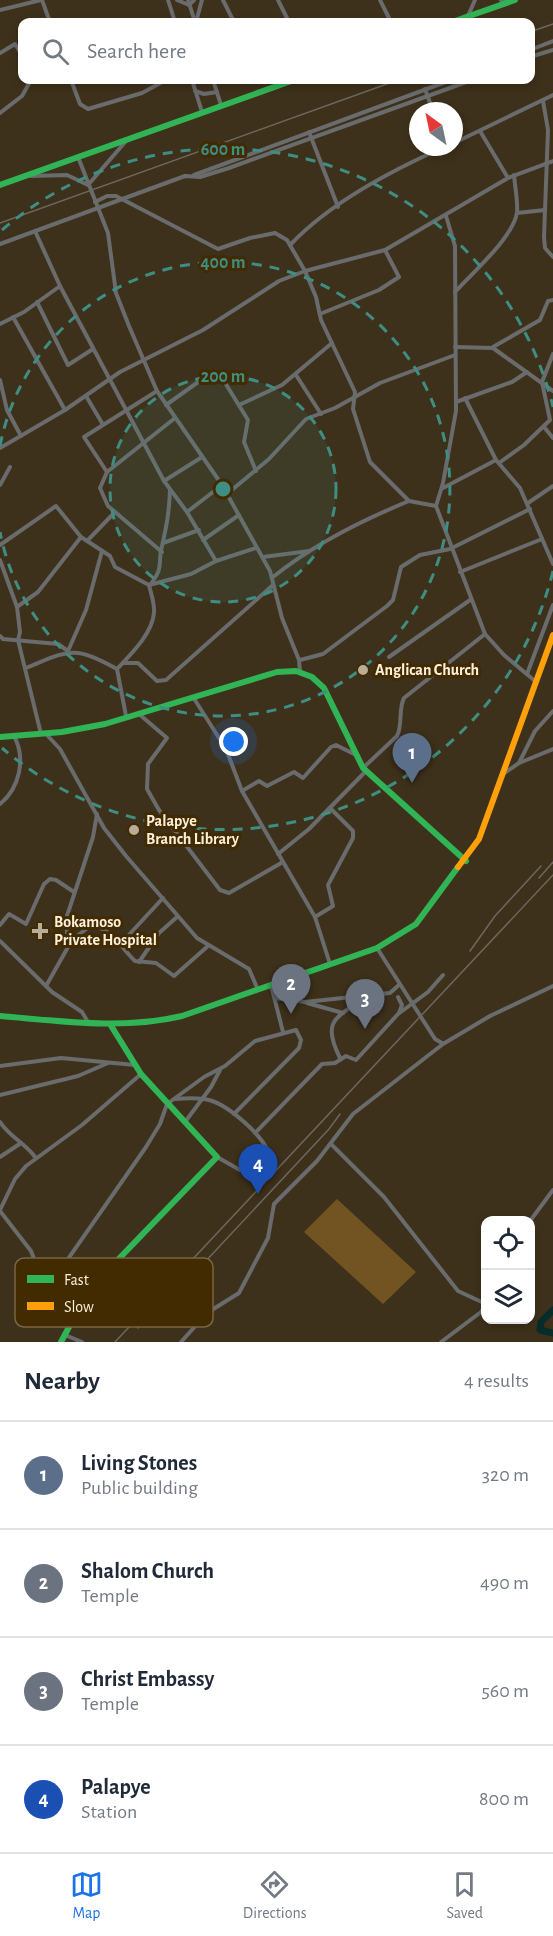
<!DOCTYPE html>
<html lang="en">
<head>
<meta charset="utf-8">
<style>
	body { margin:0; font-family:"Alegreya Sans",sans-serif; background:#f6f6f7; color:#1f2937 }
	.controls { position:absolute; right:18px; bottom:18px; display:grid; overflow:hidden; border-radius:12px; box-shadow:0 3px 9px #0003 }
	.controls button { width:54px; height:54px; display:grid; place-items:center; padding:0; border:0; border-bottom:2px solid #e0e1e3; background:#fff; color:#1f2937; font:30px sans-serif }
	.compass { position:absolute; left:409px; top:102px; width:54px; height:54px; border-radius:50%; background:#fff; box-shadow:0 3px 9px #0003; rotate:327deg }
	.you { position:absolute; left:234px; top:742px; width:21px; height:21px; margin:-15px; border:4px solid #fff; border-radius:50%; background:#1a73e8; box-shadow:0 0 0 9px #1a73e833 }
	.badge { display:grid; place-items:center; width:39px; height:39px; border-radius:50%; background:#1a73e8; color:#fff; font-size:20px; font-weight:700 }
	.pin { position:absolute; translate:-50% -50px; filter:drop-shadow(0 2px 3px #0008) }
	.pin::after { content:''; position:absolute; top:32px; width:21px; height:18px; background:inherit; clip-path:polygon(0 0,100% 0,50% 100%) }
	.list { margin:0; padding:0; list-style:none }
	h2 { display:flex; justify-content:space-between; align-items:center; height:78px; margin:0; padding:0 24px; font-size:26px }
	h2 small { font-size:20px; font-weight:400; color:#747a83 }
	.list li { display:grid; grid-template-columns:39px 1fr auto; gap:18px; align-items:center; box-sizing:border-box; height:108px; padding:0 24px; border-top:2px solid #e0e1e3 }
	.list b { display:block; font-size:22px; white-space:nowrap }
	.list p { margin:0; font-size:20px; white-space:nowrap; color:#747a83 }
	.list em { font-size:20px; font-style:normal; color:#747a83 }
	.icon { flex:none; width:33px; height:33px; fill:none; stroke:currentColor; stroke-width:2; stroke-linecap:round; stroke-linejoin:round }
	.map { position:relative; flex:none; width:553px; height:1342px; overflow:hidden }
	.search { position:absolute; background:#fff; box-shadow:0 3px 9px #0003; left:18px; right:18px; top:18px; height:66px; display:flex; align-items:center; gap:15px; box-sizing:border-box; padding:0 21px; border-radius:12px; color:#747a83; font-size:22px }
	.sheet { height:510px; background:#fff }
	nav { display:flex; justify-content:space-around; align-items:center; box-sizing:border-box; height:84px; border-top:2px solid #e0e1e3; background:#fff; font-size:16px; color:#747a83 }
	nav a { display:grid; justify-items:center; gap:3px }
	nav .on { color:#1a73e8 }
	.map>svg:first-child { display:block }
</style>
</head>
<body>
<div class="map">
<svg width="553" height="1342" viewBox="0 0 553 1342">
	<rect width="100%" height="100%" fill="#3e311b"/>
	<path fill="#725422" d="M337,1199l79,73 -33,32 -79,-72z"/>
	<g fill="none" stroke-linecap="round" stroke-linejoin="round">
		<path stroke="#082c2a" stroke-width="7" d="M553,1310l-12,12 -1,8 13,3"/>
		<g stroke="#696b6c" stroke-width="4">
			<path d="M42,0l8,22"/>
			<path d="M168,0l7,22"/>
			<path d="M177,0l12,5 5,-5"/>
			<path d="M188,0l7,22"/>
			<path d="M223,0l11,22"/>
			<path d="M278,0l9,18 -1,4"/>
			<path d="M380,0l11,22"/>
			<path d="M501,0l5,3 1,-3"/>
			<path d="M0,10l41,-10"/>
			<path d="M468,16l7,-16"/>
			<path d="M196,22l6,-22"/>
			<path d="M530,50l23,-9"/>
			<path d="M0,53l15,-9 7,11"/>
			<path d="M530,57l23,-7"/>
			<path d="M71,80l9,24 8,5 54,-16 24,-13"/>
			<path d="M192,80l10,32"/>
			<path d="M197,80l17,2"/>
			<path d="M213,80l8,25"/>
			<path d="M425,89l8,22"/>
			<path d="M195,91l9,3 13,-2"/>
			<path d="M543,101l5,29 -4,107 1,11 8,9"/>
			<path d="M0,113l22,-17 9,-16"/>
			<path d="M480,131l28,47"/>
			<path d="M309,132l29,75"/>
			<path d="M454,143l99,-48"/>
			<path d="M78,157l30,76 8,60 13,33 28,65 65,94 48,86 12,47 17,42 1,12"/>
			<path d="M194,175l257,-95"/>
			<path d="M31,176l36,-1 21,10 38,-44"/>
			<path d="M95,202l12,-6h9l102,53 32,-11 25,-5 12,7 18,31 11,26 5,23 34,72 -2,17 17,53 39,39 27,5 49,128 19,21 31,26"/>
			<path d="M517,213l28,-3"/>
			<path d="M35,231l25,55 104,195 23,31 29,49"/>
			<path d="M0,244l185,-68 15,1 29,-9 243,-88"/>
			<path d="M290,245c41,-43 101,-74 154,-98"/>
			<path d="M455,292c16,-18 59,-55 62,-80 1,-11 -2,-25 -3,-37"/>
			<path d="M37,302l31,63 25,-16"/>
			<path d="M320,314l59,-24 20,-13 -14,-27"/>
			<path d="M13,317l52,93"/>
			<path d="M0,324l24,-12 36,-26"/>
			<path d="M455,347l38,1 60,43"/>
			<path d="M493,347l47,-27 8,-19 5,-1"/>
			<path d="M296,375l25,39"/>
			<path d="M0,380l7,30 14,26"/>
			<path d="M86,396l16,27"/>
			<path d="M465,398l31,62 24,28 33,76"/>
			<path d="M456,402l56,-20 15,-10"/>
			<path d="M166,405l42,-30 11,-2 29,47 -4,22 12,29"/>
			<path d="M239,405l43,-20 50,-42"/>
			<path d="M544,427l9,11"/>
			<path d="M0,448l65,-38 55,-38 83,-42 76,-49 26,-10 80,-21 123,-72 45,-17"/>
			<path d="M499,463l25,-18 26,-25 -8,-38 11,-28"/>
			<path d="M107,472l-23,-35 73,-46"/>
			<path d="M164,481l38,-24"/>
			<path d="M0,485l10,-18"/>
			<path d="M443,488l53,-28"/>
			<path d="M227,494l42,-35 37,-40 29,-11 45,-25 75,-28"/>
			<path d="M528,503l25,-17"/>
			<path d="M436,506l7,-23 13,-72 -1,-165 -9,-30"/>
			<path d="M187,512l35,-27"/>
			<path d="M203,540l36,-25"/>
			<path d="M87,541l28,-29"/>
			<path d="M163,543l36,-13"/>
			<path d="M0,545l56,-39 25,31 29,19 5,11 34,18 42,-11 25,-13 40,-13"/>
			<path d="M162,552l-54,-46 -8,-18 7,-16 68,-54"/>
			<path d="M263,557l46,-6"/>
			<path d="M0,560l17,47 21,-15 43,-55"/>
			<path d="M460,572l82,-33"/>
			<path d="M273,577c41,-33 87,-56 136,-76"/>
			<path d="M150,585c15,-19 7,-21 12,-39 5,-22 7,-33 8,-56"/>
			<path d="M17,607l3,25 -2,8 23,94"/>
			<path d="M0,636l3,3 55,5 10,7 18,-41 16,-59"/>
			<path d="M389,657l81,-57"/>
			<path d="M300,660l23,-6 64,-48 6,-6 8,-33 19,-12 30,-6 80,-40"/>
			<path d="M123,663h15l19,18 9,-1 107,-95"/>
			<path d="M26,668c44,-18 47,-23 91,1l9,47"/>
			<path d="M117,669c14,-15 35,-35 37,-56 1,-9 -3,-19 -5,-28"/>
			<path d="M527,674l26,-69"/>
			<path d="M193,697l33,52 16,42 73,126 15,47"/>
			<path d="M139,714l28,24 -19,26 -1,25 12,21 61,80 9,3 54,-31"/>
			<path d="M46,734l14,15 44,79 22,28 71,82 52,31 9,21"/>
			<path d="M519,763l16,-32 18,-20"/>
			<path d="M363,768l34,-32c6,-12 1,-26 7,-38l81,-64"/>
			<path d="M503,774l16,-11 34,-14"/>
			<path d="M242,791l17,-10 8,5 27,-14 9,6 28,-31 5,-2 18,9"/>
			<path d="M0,804c20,-16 26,-46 14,-68"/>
			<path d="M278,854l31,-25 57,-58"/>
			<path d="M315,917l18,-11 -5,-21 25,-47v-7l-23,-23"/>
			<path d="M0,925l9,-11 17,10 18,-40 6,-5 6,1 18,12"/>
			<path d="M0,941l52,51 30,20 7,12"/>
			<path d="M118,941l8,-3 37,-40"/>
			<path d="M67,948v-32l26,-79 4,-23"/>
			<path d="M377,948l58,91 7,4"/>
			<path d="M139,962l20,-29 18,-16"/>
			<path d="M271,985l12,47"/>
			<path d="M46,986l26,-46 18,-14c18,-2 34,25 45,35l21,2 18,13 34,-30"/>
			<path d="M398,997l4,8 -3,8"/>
			<path d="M275,998l30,4 85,-9 10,-9"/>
			<path d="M307,1003l36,10"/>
			<path d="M340,1058c-19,-38 -4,-40 26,-61"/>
			<path d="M0,1066l61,-8 74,7"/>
			<path d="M0,1095l78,-19 30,-13"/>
			<path d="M175,1099c11,-1 23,-2 34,1 19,5 54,35 60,54l-6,10 -23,6 -23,-13"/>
			<path d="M0,1122c10,15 25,21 36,36"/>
			<path d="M185,1122l26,-35 9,-17"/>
			<path d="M255,1133l67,-69 13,-1 11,-7 10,4 42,-46 30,-22 15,-17"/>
			<path d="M331,1144l53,53 74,94 28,13"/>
			<path d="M0,1157l21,-14"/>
			<path d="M0,1210l15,-31 11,-13 56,-41 59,-51"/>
			<path d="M0,1211l31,40 11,28 7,30 19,18"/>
			<path d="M530,1221l23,-31"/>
			<path d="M45,1292l101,-145 14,-23 7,-20 37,-27 21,-11 30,-25 41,-11 5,10 -2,8 -65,66"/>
			<path d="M65,1335l17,7"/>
			<path d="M181,1342l26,-29 32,-20 29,-55 6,-34 43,-43 36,-47 90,-70 47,-28 63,-30"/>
			<path d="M441,1342l40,-30 5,-7"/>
		</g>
		<g stroke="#30b455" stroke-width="6">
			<path d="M452,22l63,-22"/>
			<path d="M0,185l294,-105"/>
			<path d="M0,737l62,-5 43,-8 172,-52 19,-1 16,6 12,11 39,80 103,93"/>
			<path d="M0,1016c61,5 122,14 182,0l195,-68 39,-24 42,-57"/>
			<path d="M61,1342l14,-26 33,-46 109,-113 -76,-83 -31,-50"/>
		</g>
		<path stroke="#ff9f0a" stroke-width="6" d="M458,867l21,-28 74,-204"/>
		<g stroke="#6d675e" stroke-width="1.5">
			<path d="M530,32l23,-8"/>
			<path d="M0,223l398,-143"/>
			<path d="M539,878l14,-16"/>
			<path d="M470,951l25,-35 46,-50"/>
			<path d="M138,1328l24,-20 167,-179 11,-15"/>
			<path d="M115,1342l438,-467"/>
		</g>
	</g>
	<circle cx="223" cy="489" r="113" fill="#3f8e83" fill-opacity=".12"/>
	<g fill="none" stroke="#3f8e83" stroke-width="3" stroke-dasharray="10 8">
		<circle cx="223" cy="489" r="113"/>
		<path d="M0 446A227 227 0 1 1 0 532"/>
		<path d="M553 571A340 340 0 0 1 2 748M2 230A340 340 0 0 1 553 407"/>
	</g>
	<g fill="#baac96" stroke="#422b00" stroke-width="2">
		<circle cx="363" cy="670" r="6"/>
		<circle cx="134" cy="830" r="6"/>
		<path d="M37 922h6v6h6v6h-6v6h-6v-6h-6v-6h6z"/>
	</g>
	<g text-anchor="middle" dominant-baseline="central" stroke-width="6" stroke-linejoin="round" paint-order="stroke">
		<g font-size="16" font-weight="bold" fill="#fdefd9" stroke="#422b00" text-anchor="start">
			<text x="375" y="670">Anglican Church</text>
			<text x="146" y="821">Palapye<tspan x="146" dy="18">Branch Library</tspan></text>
			<text x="54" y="922">Bokamoso<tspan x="54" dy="18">Private Hospital</tspan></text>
		</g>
	</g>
	<rect x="15" y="1258" width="198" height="69" rx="9" fill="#422b00" stroke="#7a6641" stroke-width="1.5"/>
	<rect x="27" y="1275" width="27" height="8" fill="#30b455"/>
	<rect x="27" y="1302" width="27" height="8" fill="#ff9f0a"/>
	<g font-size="16" fill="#fdefd9">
		<text x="64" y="1285">Fast</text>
		<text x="64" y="1312">Slow</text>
	</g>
	<circle cx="223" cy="489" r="9" fill="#3f8e83" stroke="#422b00" stroke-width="3"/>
	<g font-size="18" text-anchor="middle" font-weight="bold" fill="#3f8e83" stroke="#422b00" stroke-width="6" stroke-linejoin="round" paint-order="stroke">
		<text x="223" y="155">600 m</text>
		<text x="223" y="268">400 m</text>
		<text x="223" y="382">200 m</text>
	</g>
</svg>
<div class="controls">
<button><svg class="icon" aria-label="locate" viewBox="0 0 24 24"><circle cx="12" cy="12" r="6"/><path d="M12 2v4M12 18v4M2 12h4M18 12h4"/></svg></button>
<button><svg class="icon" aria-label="layers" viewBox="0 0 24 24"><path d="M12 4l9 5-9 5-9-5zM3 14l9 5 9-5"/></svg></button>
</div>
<svg class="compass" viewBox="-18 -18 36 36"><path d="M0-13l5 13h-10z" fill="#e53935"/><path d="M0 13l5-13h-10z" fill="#747a83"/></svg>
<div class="you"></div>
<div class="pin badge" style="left:412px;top:783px;background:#5c6f8a">1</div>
<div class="pin badge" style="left:291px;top:1014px;background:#6b7280">2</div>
<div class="pin badge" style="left:365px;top:1029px;background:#6b7280">3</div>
<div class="pin badge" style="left:258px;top:1194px;background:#1a4fb4">4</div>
<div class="search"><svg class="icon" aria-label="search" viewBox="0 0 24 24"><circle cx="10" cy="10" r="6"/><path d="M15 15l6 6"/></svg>Search here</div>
</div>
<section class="sheet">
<h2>Nearby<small>4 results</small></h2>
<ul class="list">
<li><span class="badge" style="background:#5c6f8a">1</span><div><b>Living Stones</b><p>Public building</p></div><em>320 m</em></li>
<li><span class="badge" style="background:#6b7280">2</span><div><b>Shalom Church</b><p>Temple</p></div><em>490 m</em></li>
<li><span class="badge" style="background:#6b7280">3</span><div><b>Christ Embassy</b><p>Temple</p></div><em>560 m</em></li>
<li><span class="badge" style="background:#1a4fb4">4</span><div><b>Palapye</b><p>Station</p></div><em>800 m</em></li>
</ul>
</section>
<nav>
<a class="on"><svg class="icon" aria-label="map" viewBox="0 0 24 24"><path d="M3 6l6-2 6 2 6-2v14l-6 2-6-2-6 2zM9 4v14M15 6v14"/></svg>Map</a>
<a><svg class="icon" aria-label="directions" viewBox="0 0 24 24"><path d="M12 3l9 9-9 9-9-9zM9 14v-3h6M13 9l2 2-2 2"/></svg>Directions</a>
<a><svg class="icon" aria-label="saved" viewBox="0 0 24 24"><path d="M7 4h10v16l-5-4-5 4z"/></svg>Saved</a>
</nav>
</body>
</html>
